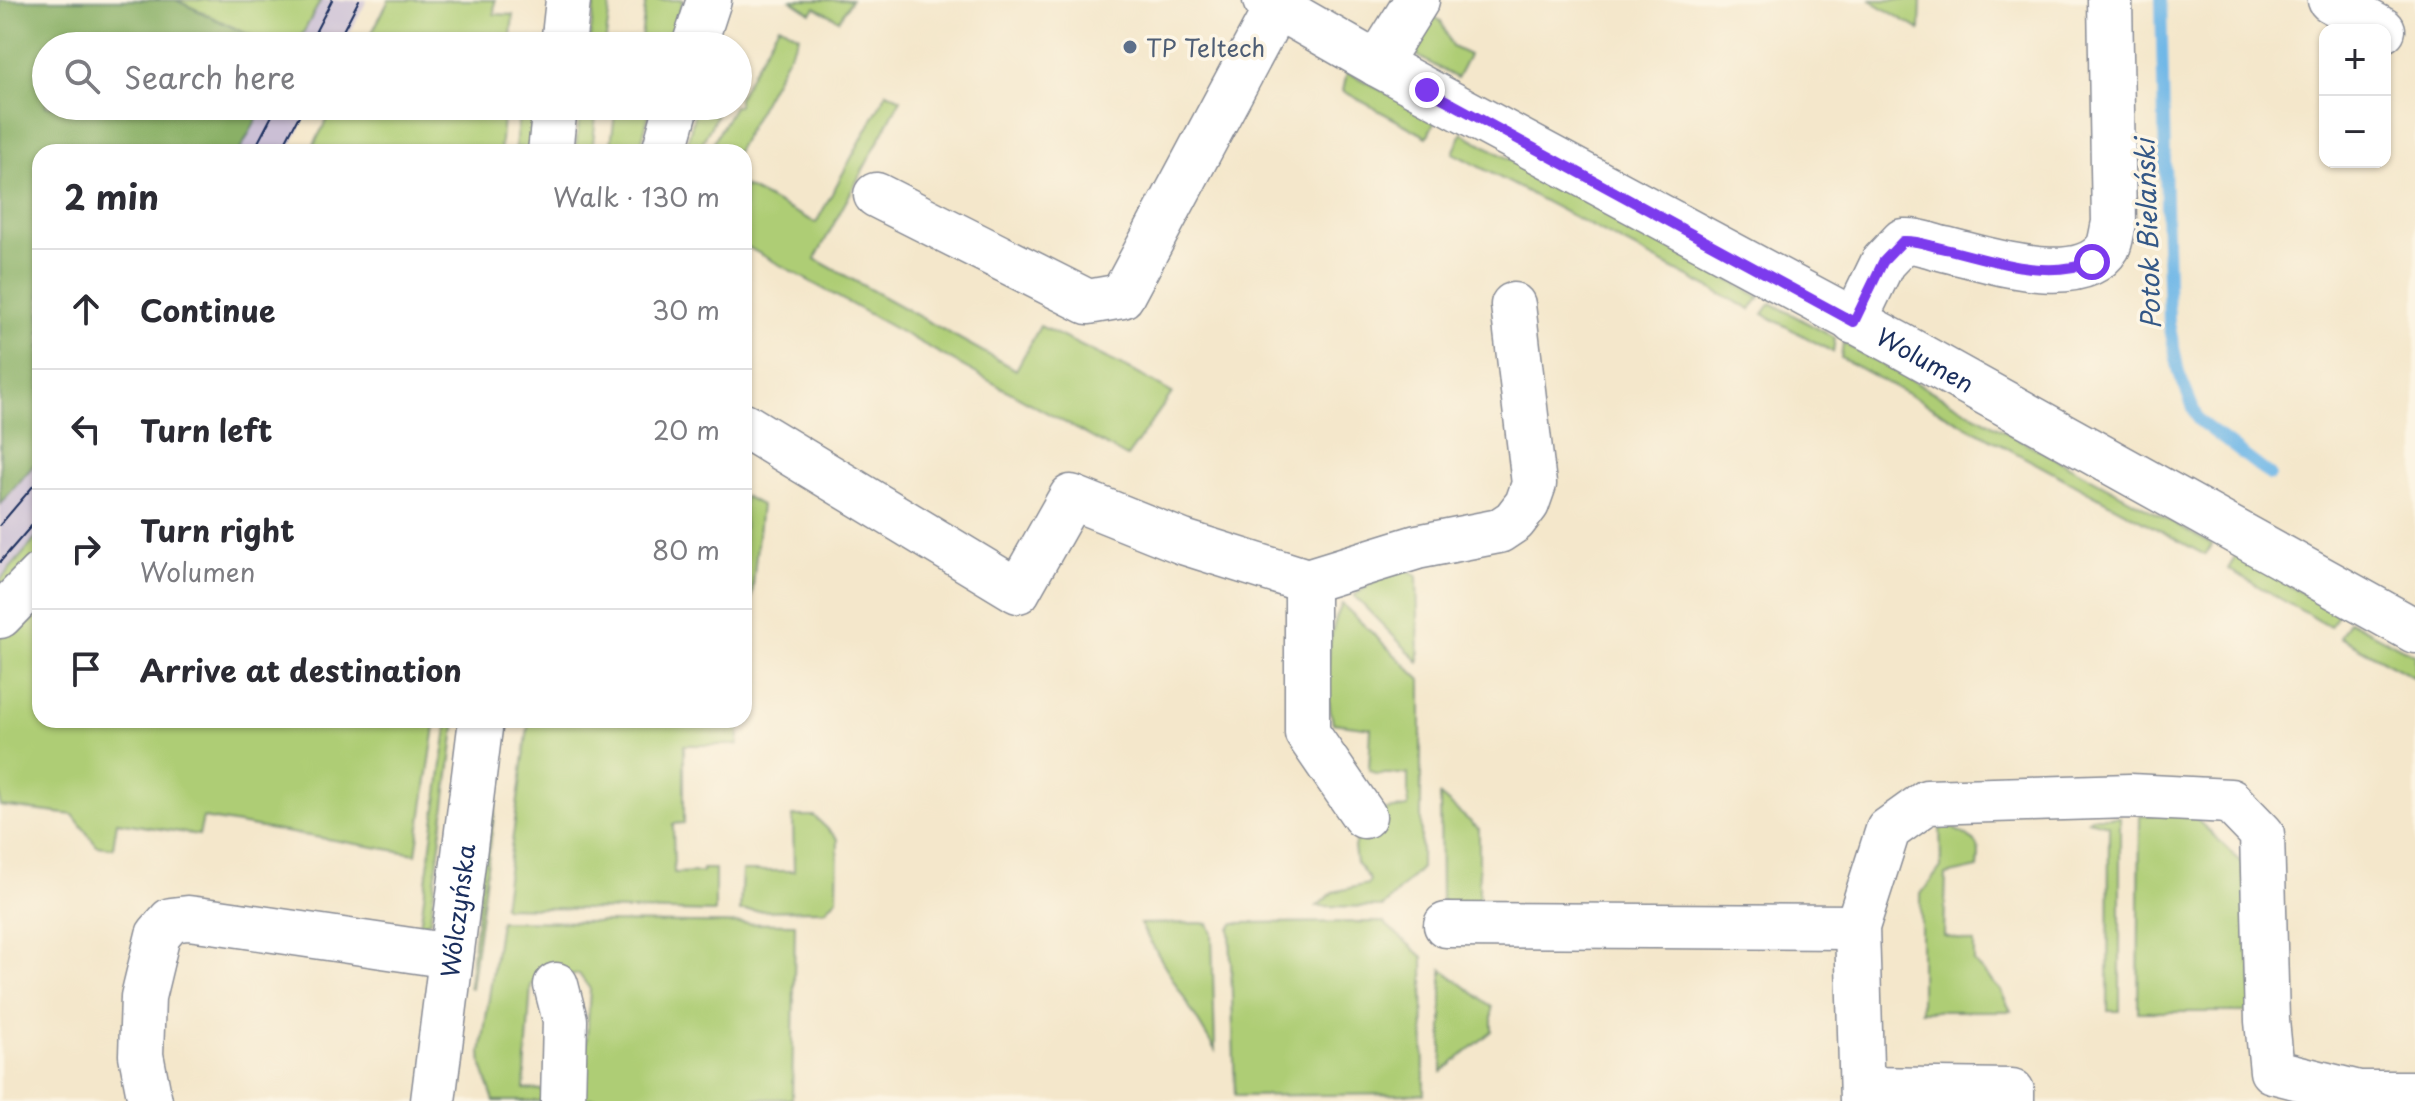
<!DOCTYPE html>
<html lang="en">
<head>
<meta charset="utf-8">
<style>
	body { margin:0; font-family:"Playpen Sans",sans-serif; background:#f2f2f3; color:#2b2b33 }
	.controls { position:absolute; right:24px; top:24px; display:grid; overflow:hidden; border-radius:16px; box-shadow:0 2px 6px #0004 }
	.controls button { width:72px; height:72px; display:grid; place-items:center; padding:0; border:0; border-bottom:2px solid #e1e1e2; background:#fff; color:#2b2b33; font:40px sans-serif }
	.stop { position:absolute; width:24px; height:24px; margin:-18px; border:6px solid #7c3aed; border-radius:50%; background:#fff }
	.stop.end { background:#7c3aed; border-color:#fff; box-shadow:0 2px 8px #0008 }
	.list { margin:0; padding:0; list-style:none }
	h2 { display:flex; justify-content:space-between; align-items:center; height:104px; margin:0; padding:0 32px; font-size:34px }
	h2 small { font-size:26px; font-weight:400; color:#7c7c81 }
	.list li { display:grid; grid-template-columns:52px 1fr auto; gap:24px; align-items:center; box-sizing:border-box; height:120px; padding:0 32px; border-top:2px solid #e1e1e2 }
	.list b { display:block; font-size:30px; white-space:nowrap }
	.list p { margin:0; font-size:26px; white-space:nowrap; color:#7c7c81 }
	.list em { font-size:26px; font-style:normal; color:#7c7c81 }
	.icon { flex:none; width:44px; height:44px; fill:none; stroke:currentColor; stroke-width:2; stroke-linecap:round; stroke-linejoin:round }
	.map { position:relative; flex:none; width:2415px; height:1101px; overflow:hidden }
	.search { position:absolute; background:#fff; box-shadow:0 2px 6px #0004; left:32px; top:32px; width:720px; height:88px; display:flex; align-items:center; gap:20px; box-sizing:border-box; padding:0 28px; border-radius:44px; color:#7c7c81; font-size:30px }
	.panel { position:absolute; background:#fff; box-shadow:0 2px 6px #0004; left:32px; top:144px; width:720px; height:584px; border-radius:24px }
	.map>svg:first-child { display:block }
</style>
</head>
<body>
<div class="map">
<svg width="2415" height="1101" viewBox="0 0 2415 1101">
	<rect width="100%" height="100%" fill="#fcf5e5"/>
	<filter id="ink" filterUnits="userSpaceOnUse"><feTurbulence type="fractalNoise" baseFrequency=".0125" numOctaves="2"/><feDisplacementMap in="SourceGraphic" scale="16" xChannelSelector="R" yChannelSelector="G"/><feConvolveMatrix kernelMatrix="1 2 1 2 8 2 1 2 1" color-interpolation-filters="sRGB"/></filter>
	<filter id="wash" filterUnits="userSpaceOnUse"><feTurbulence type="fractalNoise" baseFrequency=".006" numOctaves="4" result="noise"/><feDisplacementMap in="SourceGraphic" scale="32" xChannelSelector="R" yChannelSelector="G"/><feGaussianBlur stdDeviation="1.8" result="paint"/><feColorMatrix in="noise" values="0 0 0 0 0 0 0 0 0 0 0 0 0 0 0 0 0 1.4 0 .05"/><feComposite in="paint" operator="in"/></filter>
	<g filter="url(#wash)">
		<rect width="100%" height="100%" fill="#f4e7cb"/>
		<g fill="#cbbfd5">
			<path d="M321,0h46l-24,46h-47z"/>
			<path d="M264,106h47l-23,46h-49z"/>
			<path d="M40,458v76l-40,46v-76z"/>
		</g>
		<g fill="#aecd74" stroke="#647e69" stroke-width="2">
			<path d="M176,0h145l-25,46h-24z"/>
			<path d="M389,0h106l-1,14 19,1 -3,31h-145z"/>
			<path d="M595,0h16l-6,46h-16z"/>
			<path d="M646,0h37l-15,46h-28z"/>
			<path d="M791,0h60l-12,20 -24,-13 -4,6z"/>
			<path d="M1870,0h51l-1,30z"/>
			<path d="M1425,12l16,9 11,26 17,8 -12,23 -39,-22 -3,-14z"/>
			<path d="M779,25l20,11 -63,116h-28l26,-46h4v-8z"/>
			<path d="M1347,72l89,47 -9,18 -84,-46z"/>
			<path d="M887,92l14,7 -86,160 201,111 24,-44 93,45 39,22 -45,64 -383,-212v-59l72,37z"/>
			<path d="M334,106h170l-4,46h-190z"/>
			<path d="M520,106h14l-3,43 -16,-2z"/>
			<path d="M581,106h16l-5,46h-17z"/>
			<path d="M616,106h35l-12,46h-29z"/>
			<path d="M696,108l21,7 -20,37h-12z"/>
			<path d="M1462,133l298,164 -9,13 -298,-157z"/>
			<path d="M1771,303l64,35 -2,14 -70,-38z"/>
			<path d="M1843,343l369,201 -7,11 -364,-197z"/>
			<path d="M744,496l17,9 -17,170z"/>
			<path d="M40,534v24l-40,45v-23z"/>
			<path d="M2236,556l102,57 -8,14 -102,-58z"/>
			<path d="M1408,570l9,6 2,86 -65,-66 25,-18z"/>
			<path d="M40,592v128h396l-20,134 -213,-36 -4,17 -82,-13 -4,26 -16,-2 -24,-31 -73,-9v-170z"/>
			<path d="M1342,604l79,76v188l-38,39 -66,-1 17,-14 34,-8 2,-4 -14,-18 -2,-15 4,-13 22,-23 28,-4v-33h-32l-7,-4 2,-42 -38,-5c-9,-36 -8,-85 9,-119z"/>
			<path d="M2349,621l66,34v23l-75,-41z"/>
			<path d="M448,720h8l-26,201 -10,5z"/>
			<path d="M499,720h10l-10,57 -28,211 -2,-1z"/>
			<path d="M529,720h211l-2,25h-54v78l-11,1 1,49 28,-1v-3h13v43l-212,-5z"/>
			<path d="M1440,796l39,33v77l-29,1 -9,-8z"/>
			<path d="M2140,815h52l60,57v140h-114z"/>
			<path d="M793,816h21l24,23 -1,59 -11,12 -86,1 2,-40h52z"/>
			<path d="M2092,817h28v194h-12l1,-186 -21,-5z"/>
			<path d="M1940,821c7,3 12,7 18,10 21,13 23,10 20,37l-32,7 -2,61 30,7v19l26,28 11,21h-90v-117l20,-27z"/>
			<path d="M500,921l295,3 -3,175 -209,-1 7,-109 -11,-15 -48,10 -7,105 23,1v11h-53l-12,-35 -1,-13z"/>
			<path d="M1383,922l40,35 1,137 -189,2 -5,-168 4,-5z"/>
			<path d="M1203,923l5,1 4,9 3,117 -75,-126z"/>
			<path d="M1442,969l50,38v24l-50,41z"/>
		</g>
		<path fill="#8ab066" stroke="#527062" stroke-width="2" d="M0,0h176l96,46h-226v60h218l-25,46h-199v306l-40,46z"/>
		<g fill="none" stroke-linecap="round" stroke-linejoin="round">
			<path stroke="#6fb7e7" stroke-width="12" d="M2161,0l8,323 10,50 19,47 72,55"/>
		</g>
	</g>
	<g filter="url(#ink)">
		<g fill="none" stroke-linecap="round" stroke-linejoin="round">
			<g stroke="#888b94" stroke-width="47">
				<g id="minor">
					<path id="s1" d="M1265,0l112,64 523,281 515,286"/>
					<path d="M2330,0l53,30"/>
					<path d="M694,46l15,-46"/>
					<path d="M1377,64l40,-64"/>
					<path d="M664,152l13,-46"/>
					<path d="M876,195l212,107 34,-6 155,-290"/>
					<path d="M1854,322l29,-60 20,-21c16,-1 26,5 41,8 40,9 137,43 164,-2 3,-6 4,-17 6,-24l-4,-223"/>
					<path d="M744,425l274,166 53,-94 112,45 124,39 110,-34 82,-16 15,-10 13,-17 7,-20 -21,-179"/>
					<path d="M1307,581v152l57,83"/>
					<path d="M0,616l40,-41"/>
					<path d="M1446,925l411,2"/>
					<path d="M556,985l9,35 -2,81"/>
					<path d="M1862,1089l150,2v10"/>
					<path d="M150,1101l-9,-46 2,-58 15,-62 13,-15 17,-2 31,4 232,34"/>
					<path d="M1862,1101l-5,-174 31,-97 39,-28 203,-6 100,5 32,33 5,187 5,50 87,22h56"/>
				</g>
			</g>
			<g stroke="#888b94" stroke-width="47">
				<g id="major">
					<path d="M563,46l5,-46"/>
					<path d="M550,152l5,-46"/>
					<path id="s2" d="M433,1101l48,-381"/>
				</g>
			</g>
			<use href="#minor" stroke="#fff" stroke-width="44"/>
			<use href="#major" stroke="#fff" stroke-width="44"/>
			<g stroke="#1b2f5e" stroke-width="2">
				<path d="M308,46l24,-46"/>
				<path d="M335,46l24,-46"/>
				<path d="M253,152l24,-46"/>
				<path d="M280,152l24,-46"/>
				<path d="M0,525l40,-47"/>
				<path d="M0,562l40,-46"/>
			</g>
		</g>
	</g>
	<g fill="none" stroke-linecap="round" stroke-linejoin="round" filter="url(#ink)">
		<path stroke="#7c3aed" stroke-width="10" d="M1427,90l427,232 29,-60 20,-21c16,-1 26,5 42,8 47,11 99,31 147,13"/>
	</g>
	<circle fill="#5c6f8a" stroke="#fcf5e5" stroke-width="3" cx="1130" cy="47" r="8"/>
	<g text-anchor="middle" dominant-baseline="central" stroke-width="7" stroke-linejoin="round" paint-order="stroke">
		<g font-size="24" fill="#4e5e75" stroke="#fcf5e5" text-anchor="start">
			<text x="1146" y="47">TP Teltech</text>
		</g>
		<g font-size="24" fill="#1b2f5e" stroke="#fcf5e5">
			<text stroke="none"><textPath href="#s1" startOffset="752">Wolumen</textPath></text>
			<text stroke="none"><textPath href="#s2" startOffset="192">Wólczyńska</textPath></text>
		</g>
		<g font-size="26" font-style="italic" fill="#345887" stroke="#fcf5e5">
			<text transform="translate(2147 234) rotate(-92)">Potok Bielański</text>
		</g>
	</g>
</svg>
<div class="controls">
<button>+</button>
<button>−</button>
</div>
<div class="stop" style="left:2092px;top:262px"></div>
<div class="stop end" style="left:1427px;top:90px"></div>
<div class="search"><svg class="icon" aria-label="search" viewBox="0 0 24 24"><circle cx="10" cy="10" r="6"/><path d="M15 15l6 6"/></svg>Search here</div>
<section class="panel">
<h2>2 min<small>Walk · 130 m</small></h2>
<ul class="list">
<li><svg class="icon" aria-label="ahead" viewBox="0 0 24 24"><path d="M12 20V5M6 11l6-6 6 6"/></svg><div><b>Continue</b></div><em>30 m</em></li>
<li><svg class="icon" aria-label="left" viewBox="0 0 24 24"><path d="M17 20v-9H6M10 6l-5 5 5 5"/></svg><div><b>Turn left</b></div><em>20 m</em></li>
<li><svg class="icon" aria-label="right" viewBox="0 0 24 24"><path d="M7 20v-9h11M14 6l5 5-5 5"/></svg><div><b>Turn right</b><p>Wolumen</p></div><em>80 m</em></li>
<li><svg class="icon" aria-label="arrive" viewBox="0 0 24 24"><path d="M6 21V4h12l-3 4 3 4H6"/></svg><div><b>Arrive at destination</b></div></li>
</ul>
</section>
</div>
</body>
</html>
